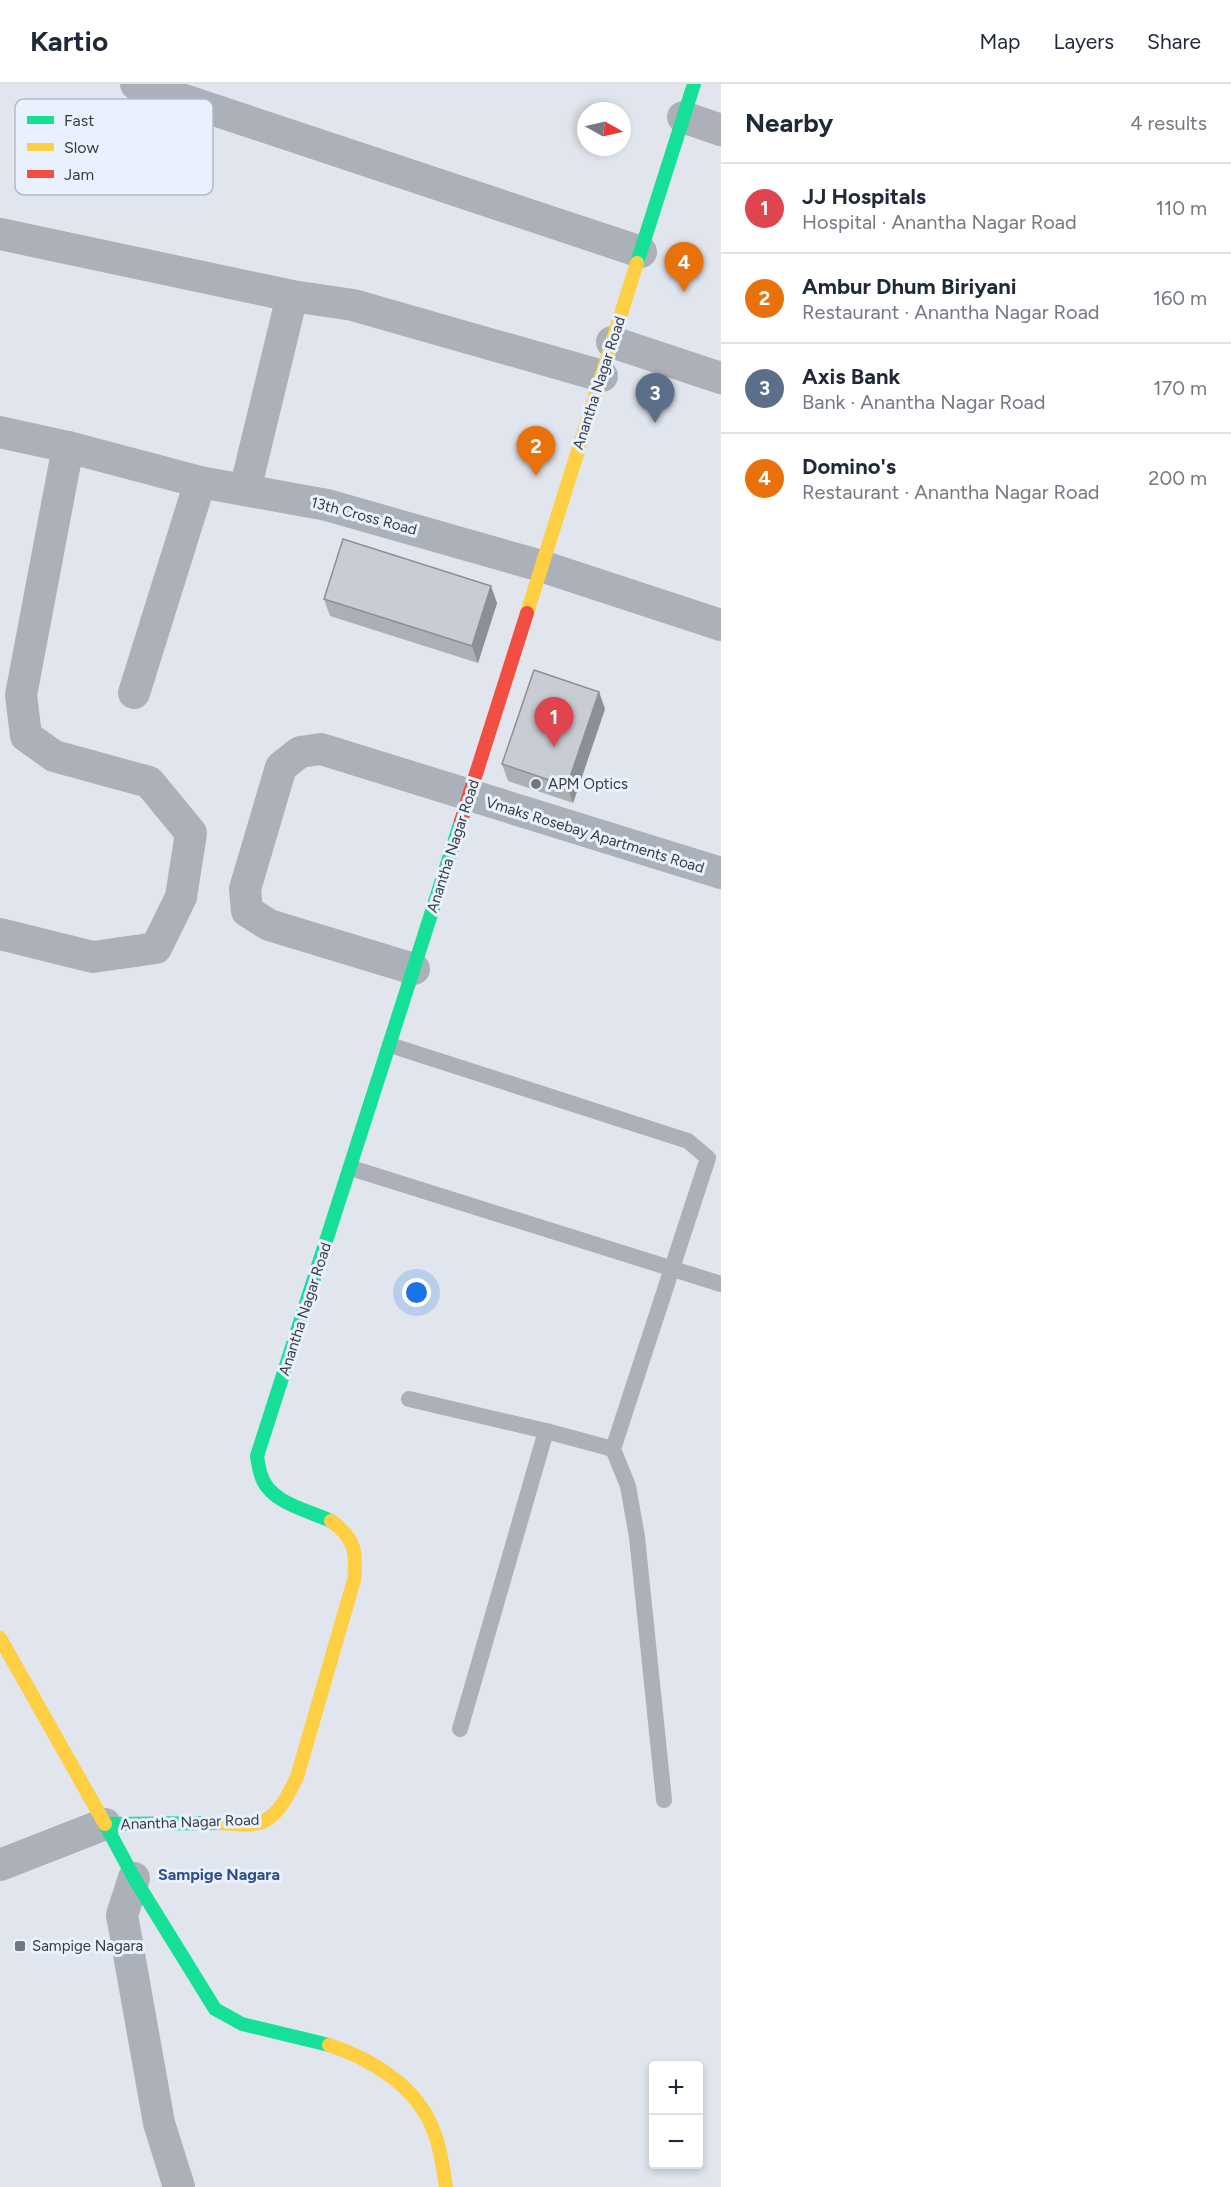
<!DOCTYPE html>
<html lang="en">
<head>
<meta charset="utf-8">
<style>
	body { margin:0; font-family:Figtree,sans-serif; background:#f6f6f7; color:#1f2937 }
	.controls { position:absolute; right:18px; bottom:18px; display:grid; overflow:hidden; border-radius:6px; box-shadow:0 3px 9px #0003 }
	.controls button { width:54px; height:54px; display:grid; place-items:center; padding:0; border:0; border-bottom:2px solid #e0e1e3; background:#fff; color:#1f2937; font:30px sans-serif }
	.compass { position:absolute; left:577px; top:18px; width:54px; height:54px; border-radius:50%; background:#fff; box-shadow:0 3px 9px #0003; rotate:98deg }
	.you { position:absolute; left:417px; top:1209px; width:21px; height:21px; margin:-15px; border:4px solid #fff; border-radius:50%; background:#1a73e8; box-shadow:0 0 0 9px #1a73e833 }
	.badge { display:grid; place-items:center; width:39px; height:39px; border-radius:50%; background:#1a73e8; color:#fff; font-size:20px; font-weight:700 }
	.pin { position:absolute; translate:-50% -50px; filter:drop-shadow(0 2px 3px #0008) }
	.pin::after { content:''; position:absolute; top:32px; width:21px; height:18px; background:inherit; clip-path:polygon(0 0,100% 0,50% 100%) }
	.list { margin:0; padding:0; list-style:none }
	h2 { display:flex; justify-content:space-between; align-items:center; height:78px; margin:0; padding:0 24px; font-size:26px }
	h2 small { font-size:20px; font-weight:400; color:#747a83 }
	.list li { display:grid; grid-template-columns:39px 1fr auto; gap:18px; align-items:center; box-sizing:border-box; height:90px; padding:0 24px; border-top:2px solid #e0e1e3 }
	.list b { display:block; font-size:22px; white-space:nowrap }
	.list p { margin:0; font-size:20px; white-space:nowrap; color:#747a83 }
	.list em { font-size:20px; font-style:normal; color:#747a83 }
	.map { position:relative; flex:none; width:721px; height:2103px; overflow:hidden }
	header { display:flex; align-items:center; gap:36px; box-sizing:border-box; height:84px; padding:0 30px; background:#fff; border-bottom:2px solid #e0e1e3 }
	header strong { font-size:28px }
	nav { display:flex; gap:33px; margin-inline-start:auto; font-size:21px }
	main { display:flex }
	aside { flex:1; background:#fff }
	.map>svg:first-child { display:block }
</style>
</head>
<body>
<header>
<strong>Kartio</strong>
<nav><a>Map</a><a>Layers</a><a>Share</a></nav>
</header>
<main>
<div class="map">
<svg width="721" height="2103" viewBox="0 0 721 2103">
	<rect width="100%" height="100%" fill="#e0e5ee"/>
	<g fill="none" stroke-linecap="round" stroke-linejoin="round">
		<g stroke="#acb1b9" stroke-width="16">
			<path d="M390,961l298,96 20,17 -95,291 15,37 9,51 27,263"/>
			<path d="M351,1084l370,116"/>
			<path d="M409,1315l137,32"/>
			<path d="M460,1645l86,-298 67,18"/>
		</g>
		<g stroke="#acb1b9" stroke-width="32">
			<path d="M136,0l505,168"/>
			<path d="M683,33l38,13"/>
			<path d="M0,150l292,62 61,9 249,71"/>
			<path d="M612,258l109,36"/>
			<path d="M0,348l68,15 132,35 127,23 214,61 180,59"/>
			<path d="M245,406l47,-194"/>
			<path d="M134,609l66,-211"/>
			<path d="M0,850l93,23 63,-9 25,-51 10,-64 -42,-51 -95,-26 -28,-20 -5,-41 47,-248"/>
			<path d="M414,885l-145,-44 -22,-14 -2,-22 36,-122 19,-15 21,-3 400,124"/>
			<path d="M0,1781l105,-41"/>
			<path d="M134,1794l-12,37 37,208 20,64"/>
		</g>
		<g stroke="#16e098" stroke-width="14">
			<path d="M637,179l57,-179"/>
			<path d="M331,1437c-23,-11 -62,-18 -70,-46 -2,-6 -3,-13 -4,-19l204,-635"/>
			<path d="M218,1739l-113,1 29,54 81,131 27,15 87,21"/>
		</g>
		<g stroke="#ffcf43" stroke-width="14">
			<path d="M527,529l110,-350"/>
			<path d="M0,1554l105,186"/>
			<path d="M218,1739c13,0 32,4 44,-1 18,-8 27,-29 35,-45l57,-197c3,-28 1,-42 -23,-59"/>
			<path d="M329,1961c43,14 89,42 105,87 7,17 9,37 12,55"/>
		</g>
		<path stroke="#f24e42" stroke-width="14" d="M461,737l66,-208"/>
	</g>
	<g fill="#acb0b6">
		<path d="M324,515l173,4 -19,60 -148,-47z"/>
		<path d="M599,608l6,17 -32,94 -65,-22 -6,-17z"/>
	</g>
	<g fill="#8c9094">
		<path d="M491,502l6,17 -19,60 -6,-17z"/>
		<path d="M599,608l6,17 -32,94 -6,-17z"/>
	</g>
	<g fill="#c8cdd4" stroke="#8c9094" stroke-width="1.5">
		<path d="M343,455l148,47 -19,60 -148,-47z"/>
		<path d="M534,586l65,22 -32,94 -65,-22z"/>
	</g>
	<g fill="#73777e" stroke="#e9f1fe" stroke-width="2">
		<circle cx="536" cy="700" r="6"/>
		<rect x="14" y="1856" width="12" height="12" rx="3"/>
	</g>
	<g text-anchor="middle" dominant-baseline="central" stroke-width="6" stroke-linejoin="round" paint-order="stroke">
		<g font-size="15" fill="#383c42" stroke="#e9f1fe">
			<text transform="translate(599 299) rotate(-72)">Anantha Nagar Road</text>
			<text transform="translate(364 432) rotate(15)">13th Cross Road</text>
			<text transform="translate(595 751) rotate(17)">Vmaks Rosebay Apartments Road</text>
			<text transform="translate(453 762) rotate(-72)">Anantha Nagar Road</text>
			<text transform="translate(305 1225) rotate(-72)">Anantha Nagar Road</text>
			<text transform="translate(190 1738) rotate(-2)">Anantha Nagar Road</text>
		</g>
		<g font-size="15" fill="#383c42" stroke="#e9f1fe" text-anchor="start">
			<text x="548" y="700">APM Optics</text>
			<text x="32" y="1862">Sampige Nagara</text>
		</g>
		<g font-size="16" font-weight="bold" fill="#2f4f86" stroke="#e9f1fe">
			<text x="219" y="1790">Sampige Nagara</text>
		</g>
	</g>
	<rect x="15" y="15" width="198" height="96" rx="9" fill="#e9f1fe" stroke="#b4bbc6" stroke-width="1.5"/>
	<rect x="27" y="32" width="27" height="8" fill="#16e098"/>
	<rect x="27" y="59" width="27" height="8" fill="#ffcf43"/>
	<rect x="27" y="86" width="27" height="8" fill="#f24e42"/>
	<g font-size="16" fill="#383c42">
		<text x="64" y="42">Fast</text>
		<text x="64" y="69">Slow</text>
		<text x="64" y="96">Jam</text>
	</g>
</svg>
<div class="controls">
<button>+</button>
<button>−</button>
</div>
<svg class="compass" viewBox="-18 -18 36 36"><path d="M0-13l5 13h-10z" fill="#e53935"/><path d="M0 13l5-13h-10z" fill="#747a83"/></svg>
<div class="you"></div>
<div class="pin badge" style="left:554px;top:663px;background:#e0444e">1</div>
<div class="pin badge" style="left:536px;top:392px;background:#e8710a">2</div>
<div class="pin badge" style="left:655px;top:339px;background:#5c6f8a">3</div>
<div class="pin badge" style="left:684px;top:208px;background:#e8710a">4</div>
</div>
<aside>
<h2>Nearby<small>4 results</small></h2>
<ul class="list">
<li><span class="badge" style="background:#e0444e">1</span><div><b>JJ Hospitals</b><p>Hospital · Anantha Nagar Road</p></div><em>110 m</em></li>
<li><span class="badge" style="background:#e8710a">2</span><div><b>Ambur Dhum Biriyani</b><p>Restaurant · Anantha Nagar Road</p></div><em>160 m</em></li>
<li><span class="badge" style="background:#5c6f8a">3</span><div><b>Axis Bank</b><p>Bank · Anantha Nagar Road</p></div><em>170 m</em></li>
<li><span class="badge" style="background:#e8710a">4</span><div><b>Domino's</b><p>Restaurant · Anantha Nagar Road</p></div><em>200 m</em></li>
</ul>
</aside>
</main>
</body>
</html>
